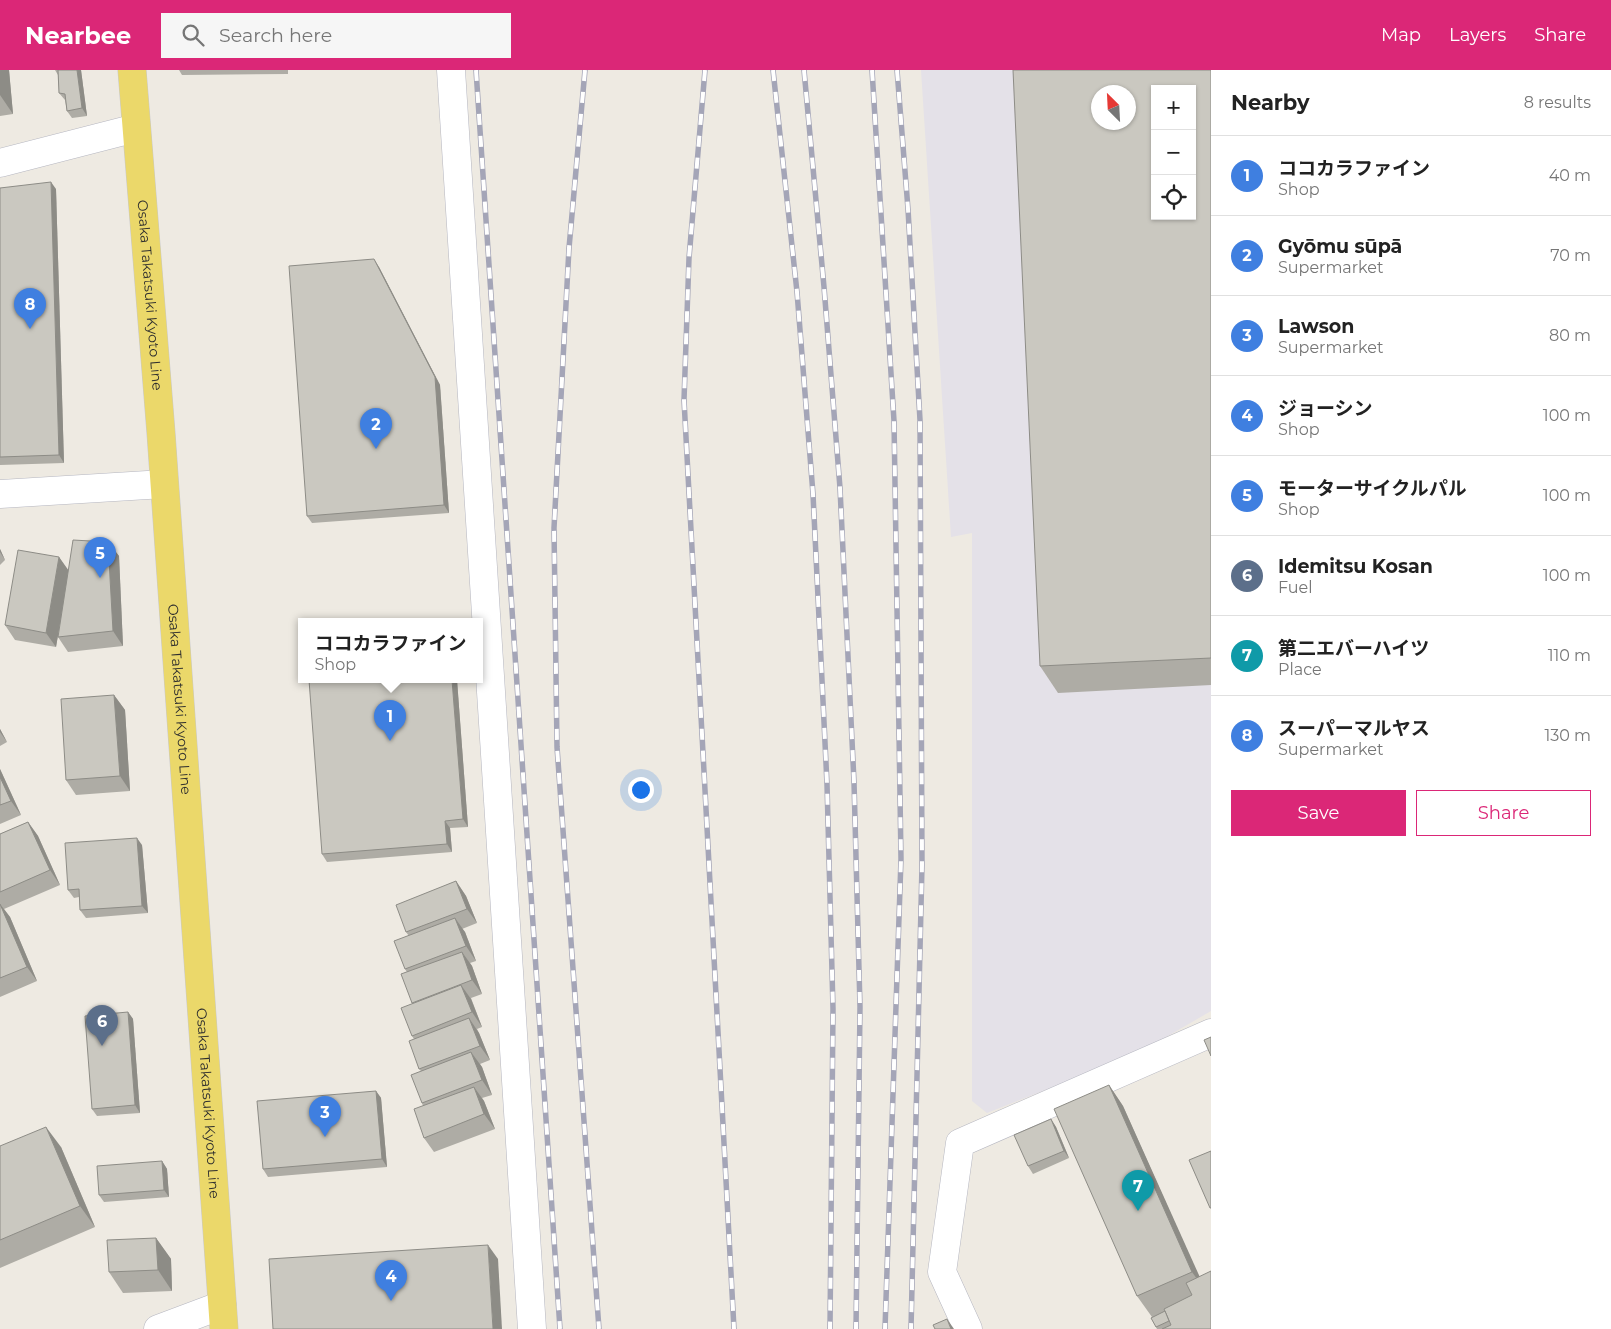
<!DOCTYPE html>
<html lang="en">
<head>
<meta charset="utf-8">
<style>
	body { margin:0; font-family:Montserrat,"Noto Sans JP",sans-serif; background:#f6f6f6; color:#222 }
	.controls { position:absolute; right:15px; top:15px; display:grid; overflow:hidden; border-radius:0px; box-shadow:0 1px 4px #0004 }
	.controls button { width:45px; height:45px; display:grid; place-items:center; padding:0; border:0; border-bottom:1px solid #e0e0e0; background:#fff; color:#222; font:25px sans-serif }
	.compass { position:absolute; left:1091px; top:15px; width:45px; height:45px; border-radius:50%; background:#fff; box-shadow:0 1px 4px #0004; rotate:336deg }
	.you { position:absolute; left:640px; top:719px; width:18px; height:18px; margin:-12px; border:4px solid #fff; border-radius:50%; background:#1a73e8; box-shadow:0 0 0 8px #1a73e833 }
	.badge { display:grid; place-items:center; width:32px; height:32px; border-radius:50%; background:#db2777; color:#fff; font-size:16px; font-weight:700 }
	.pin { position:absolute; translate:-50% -41px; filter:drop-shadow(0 1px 2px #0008) }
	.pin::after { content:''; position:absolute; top:26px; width:18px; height:15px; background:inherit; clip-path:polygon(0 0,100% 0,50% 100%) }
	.popup { position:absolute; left:298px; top:548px; width:185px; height:65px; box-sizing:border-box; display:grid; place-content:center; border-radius:0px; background:#fff; filter:drop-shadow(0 1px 4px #0005); font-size:16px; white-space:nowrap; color:#767676 }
	.popup b { font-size:19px; color:#222 }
	.popup::after { content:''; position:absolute; left:50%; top:100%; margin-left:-10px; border:10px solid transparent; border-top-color:#fff }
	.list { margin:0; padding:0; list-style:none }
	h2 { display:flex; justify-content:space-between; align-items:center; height:65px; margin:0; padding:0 20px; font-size:21px }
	h2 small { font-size:16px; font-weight:400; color:#767676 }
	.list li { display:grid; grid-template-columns:32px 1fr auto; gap:15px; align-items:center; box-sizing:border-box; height:80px; padding:0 20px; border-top:1px solid #e0e0e0 }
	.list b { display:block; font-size:19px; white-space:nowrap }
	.list p { margin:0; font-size:16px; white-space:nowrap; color:#767676 }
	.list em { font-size:16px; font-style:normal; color:#767676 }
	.actions { display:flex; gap:10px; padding:15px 20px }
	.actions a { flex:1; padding:11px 0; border:1px solid #db2777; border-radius:0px; text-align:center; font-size:18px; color:#db2777 }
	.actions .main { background:#db2777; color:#fff }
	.icon { flex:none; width:28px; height:28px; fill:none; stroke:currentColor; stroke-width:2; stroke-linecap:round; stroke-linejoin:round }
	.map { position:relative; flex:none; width:1211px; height:1259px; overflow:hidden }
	header { display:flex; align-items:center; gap:30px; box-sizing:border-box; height:70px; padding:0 25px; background:#db2777; color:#fff }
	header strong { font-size:24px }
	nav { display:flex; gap:28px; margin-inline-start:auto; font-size:18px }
	.search { width:350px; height:45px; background:#f6f6f6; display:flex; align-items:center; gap:12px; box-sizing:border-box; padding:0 18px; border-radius:0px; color:#767676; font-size:19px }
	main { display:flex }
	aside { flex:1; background:#fff }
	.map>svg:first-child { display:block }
</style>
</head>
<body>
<header>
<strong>Nearbee</strong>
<div class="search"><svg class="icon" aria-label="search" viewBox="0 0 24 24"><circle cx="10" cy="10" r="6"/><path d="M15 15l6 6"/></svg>Search here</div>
<nav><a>Map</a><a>Layers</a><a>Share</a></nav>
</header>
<main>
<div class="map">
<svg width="1211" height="1259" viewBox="0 0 1211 1259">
	<rect width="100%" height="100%" fill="#eeeae2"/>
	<path fill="#e4e1e8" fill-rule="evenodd" d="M921,0h290v941l-74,43 -150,59 -15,-12v-568l-21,4zM1155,19h37v127h-37zM1098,22h30v30h-30z"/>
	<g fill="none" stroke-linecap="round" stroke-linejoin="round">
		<g stroke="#b5b6c0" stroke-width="29">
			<g id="street">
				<path d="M451,0l81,1259"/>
				<path d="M0,93l136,-35"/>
				<path d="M0,424l164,-10"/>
				<path d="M158,1259l64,-24"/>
				<path d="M968,1259l-26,-57 18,-129 251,-110"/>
			</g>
		</g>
		<g stroke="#c9c9c9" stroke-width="29">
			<g id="primary">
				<path id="s1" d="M132,0l29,363 63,896"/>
			</g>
		</g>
		<use href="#street" stroke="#fff" stroke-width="28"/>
		<use href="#primary" stroke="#ebd86a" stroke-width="28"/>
		<g stroke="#a4a5b7" stroke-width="5.5">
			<g id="rail">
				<path d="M476,0l84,1259"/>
				<path d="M585,0l-16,178 -15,280 3,219 42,582"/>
				<path d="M705,0l-16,188 -5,142 50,929"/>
				<path d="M773,0l24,222 16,202 14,290 6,225 -3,320"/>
				<path d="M804,0l20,217 16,201 14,294 6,225 -4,322"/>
				<path d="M872,0l22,351 7,438 -16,470"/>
				<path d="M897,0l11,139 12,211 2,445 -11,464"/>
			</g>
		</g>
		<use href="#rail" stroke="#fff" stroke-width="4" stroke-dasharray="11" stroke-linecap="butt"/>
	</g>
	<g fill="#aeaca5">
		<path d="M0,0h9l4,44 -13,2z"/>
		<path d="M55,0h26l6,46 -15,2 -5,-7 -2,-11 -6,-7 -1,-18z"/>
		<path d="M179,0h109v4l-106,1z"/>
		<path d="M1211,0v615l-153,8 -18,-27z"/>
		<path d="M0,118l56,1 8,274 -64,2z"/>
		<path d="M379,197l61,118 9,128 -137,10 -5,-7z"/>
		<path d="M108,472l11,14 4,90 -55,6 -10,-15 3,-19 -5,29 -41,-7 -10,-15 54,-68 9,14z"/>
		<path d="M0,479l5,11 -5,5z"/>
		<path d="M457,610l11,147 -18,1 2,24 -125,10 -5,-8z"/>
		<path d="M114,625l11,15 5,81 -54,4 -10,-15z"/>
		<path d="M0,659l7,13 -7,4z"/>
		<path d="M0,699l21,46 -21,9z"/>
		<path d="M28,752l10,14 22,49 -56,24 6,8 27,64 -37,16v-163z"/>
		<path d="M142,775l6,68 -62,5 -6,-8 -1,-13 -5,1 -6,-8z"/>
		<path d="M456,811l10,15 11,27 -15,6 3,3 11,29 -6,2 2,3 10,28 -11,4 11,29 -5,2 2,4 11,27 -10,4 2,3 10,28 -10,3 2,3 11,28 -61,23 -10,-14 -1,-32 -1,-3 -1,-32 -2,-2 -5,-30 -2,-3v-32l-5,-32 -2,-3 4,-33 -3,-4z"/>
		<path d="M128,942l5,7 7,94 -43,3 -5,-7z"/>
		<path d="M1109,1015l14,21 76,171 12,52h-54l-6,-11 1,-1 -15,-21z"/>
		<path d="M376,1021l5,7 6,69 -119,10 -5,-8z"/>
		<path d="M1051,1049l5,8 13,31 -36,16 -5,-8z"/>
		<path d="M0,1076l61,1 34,80 -95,41z"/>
		<path d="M162,1091l5,8 2,28 -65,5 -5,-7z"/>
		<path d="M156,1168l15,21 1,32 -49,2 -14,-21z"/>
	</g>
	<g fill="#8d8c86">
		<path d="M0,0h9l4,44 -13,-19z"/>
		<path d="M77,0h4l6,46 -5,-8z"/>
		<path d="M51,112l5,7 8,274 -5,-8z"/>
		<path d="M374,189l5,8 61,118 9,128 -5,-8z"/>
		<path d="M108,472l11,14 4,90 -10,-15z"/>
		<path d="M0,479l5,11 -5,-8z"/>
		<path d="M59,487l10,14 -13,76 -10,-14z"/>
		<path d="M452,610h5l11,147 -5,-8z"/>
		<path d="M114,625l11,15 5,81 -10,-15z"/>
		<path d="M0,659l7,13 -7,-10z"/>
		<path d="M0,699l21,46 -10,-14 -11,-24z"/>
		<path d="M445,751l5,7 2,24 -5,-8z"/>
		<path d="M28,752l10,14 22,49 -10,-15z"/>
		<path d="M137,768l5,7 6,68 -6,-7z"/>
		<path d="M456,811l10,15 11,27 -10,-14z"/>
		<path d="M0,834l10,13 27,64 -10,-14z"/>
		<path d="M455,848l10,14 11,29 -10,-15z"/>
		<path d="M462,882l10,14 10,28 -10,-14z"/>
		<path d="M461,915l10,14 11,28 -10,-15z"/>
		<path d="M128,942l5,7 7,94 -5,-8z"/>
		<path d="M469,948l10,15 11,27 -10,-14z"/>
		<path d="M471,982l11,15 10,28 -10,-15z"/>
		<path d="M1109,1015l14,21 84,187 -15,-21z"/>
		<path d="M474,1017l10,14 11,28 -11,-15z"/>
		<path d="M376,1021l5,7 6,69 -5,-8z"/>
		<path d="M1051,1049l5,8 13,31 -5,-7z"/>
		<path d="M46,1057l15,20 34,80 -15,-21z"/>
		<path d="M162,1091l5,8 2,28 -5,-7z"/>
		<path d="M156,1168l15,21 1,32 -14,-21z"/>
		<path d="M488,1175l10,14 4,70h-9z"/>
		<path d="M947,1249l7,10h-3z"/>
	</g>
	<g fill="#cac8c0" stroke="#8d8c86" fill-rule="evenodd">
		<path d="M58,0h19l5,38 -15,3 -2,-17 -6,-1z"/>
		<path d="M1013,0h198v588l-171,8zM1155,19h37v127h-37zM1098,22h30v30h-30z"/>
		<path d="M51,112l8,273 -59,2v-269z"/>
		<path d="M374,189l61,118 9,128 -137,11 -18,-250z"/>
		<path d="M73,470l35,2 5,89 -55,6z"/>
		<path d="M18,480l41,7 -13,76 -41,-8z"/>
		<path d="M309,610h143l11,139 -18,2 2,23 -125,10z"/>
		<path d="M114,625l6,81 -54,4 -5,-81z"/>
		<path d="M0,707l11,24 -11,4z"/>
		<path d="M28,752l22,48 -50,22v-58z"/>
		<path d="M137,768l5,68 -62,4 -1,-21 -11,1 -3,-47z"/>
		<path d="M456,811l11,28 -61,23 -10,-27z"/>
		<path d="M0,834l27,63 -27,11z"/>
		<path d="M455,848l11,28 -61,23 -11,-28z"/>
		<path d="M462,882l10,28 -60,23 -11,-29z"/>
		<path d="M461,915l11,27 -60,24 -11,-28z"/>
		<path d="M128,942l7,93 -43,4 -7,-93z"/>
		<path d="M469,948l11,28 -61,23 -10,-28z"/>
		<path d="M1211,967v19l-7,-16z"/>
		<path d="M471,982l11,28 -60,23 -11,-28z"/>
		<path d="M1109,1015l83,187 -55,24 -83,-187z"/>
		<path d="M474,1017l10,27 -60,24 -10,-29z"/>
		<path d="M376,1021l6,68 -119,10 -6,-68z"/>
		<path d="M1051,1049l13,32 -36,15 -14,-31z"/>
		<path d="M46,1057l34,79 -80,34v-94z"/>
		<path d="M1211,1081v57h-1l-21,-48z"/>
		<path d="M162,1091l2,29 -65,5 -2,-29z"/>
		<path d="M156,1168l2,32 -49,2 -2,-32z"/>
		<path d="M488,1175l5,84h-220l-4,-70z"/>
		<path d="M1211,1201v58h-49l9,-4 -7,-16 28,-14 -6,-12z"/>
		<path d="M1165,1241l4,10 -13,6 -5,-9z"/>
		<path d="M947,1249l4,10h-16l-2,-4z"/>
	</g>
	<g text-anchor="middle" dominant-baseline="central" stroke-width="4" stroke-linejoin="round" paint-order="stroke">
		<g font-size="14" fill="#2e2e2e" stroke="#fff">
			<text stroke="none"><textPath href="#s1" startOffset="226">Osaka Takatsuki Kyoto Line</textPath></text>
			<text stroke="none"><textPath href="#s1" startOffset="631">Osaka Takatsuki Kyoto Line</textPath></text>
			<text stroke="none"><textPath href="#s1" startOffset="1036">Osaka Takatsuki Kyoto Line</textPath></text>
		</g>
	</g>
</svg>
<div class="controls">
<button>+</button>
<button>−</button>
<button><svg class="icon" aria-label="locate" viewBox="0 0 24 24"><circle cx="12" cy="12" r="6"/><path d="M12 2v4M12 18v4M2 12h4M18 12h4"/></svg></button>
</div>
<svg class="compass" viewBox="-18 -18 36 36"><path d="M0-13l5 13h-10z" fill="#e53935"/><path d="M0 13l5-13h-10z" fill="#767676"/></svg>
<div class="you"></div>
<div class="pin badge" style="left:390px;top:671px;background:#3f7fe0">1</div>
<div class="popup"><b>ココカラファイン</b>Shop</div>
<div class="pin badge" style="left:376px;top:379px;background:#3f7fe0">2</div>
<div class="pin badge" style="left:325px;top:1067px;background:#3f7fe0">3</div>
<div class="pin badge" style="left:391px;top:1231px;background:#3f7fe0">4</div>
<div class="pin badge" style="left:100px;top:508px;background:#3f7fe0">5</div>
<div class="pin badge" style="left:102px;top:976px;background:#5c6f8a">6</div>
<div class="pin badge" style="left:1138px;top:1141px;background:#0f9aa8">7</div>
<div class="pin badge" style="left:30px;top:259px;background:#3f7fe0">8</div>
</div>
<aside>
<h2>Nearby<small>8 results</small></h2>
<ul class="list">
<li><span class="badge" style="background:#3f7fe0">1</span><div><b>ココカラファイン</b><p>Shop</p></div><em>40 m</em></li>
<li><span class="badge" style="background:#3f7fe0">2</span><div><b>Gyōmu sūpā</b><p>Supermarket</p></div><em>70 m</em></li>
<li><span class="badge" style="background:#3f7fe0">3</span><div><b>Lawson</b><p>Supermarket</p></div><em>80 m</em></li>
<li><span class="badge" style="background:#3f7fe0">4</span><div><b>ジョーシン</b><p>Shop</p></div><em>100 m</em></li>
<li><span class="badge" style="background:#3f7fe0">5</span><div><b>モーターサイクルパル</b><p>Shop</p></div><em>100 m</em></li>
<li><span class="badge" style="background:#5c6f8a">6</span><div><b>Idemitsu Kosan</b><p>Fuel</p></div><em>100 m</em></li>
<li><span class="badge" style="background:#0f9aa8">7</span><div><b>第二エバーハイツ</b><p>Place</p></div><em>110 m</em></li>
<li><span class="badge" style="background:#3f7fe0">8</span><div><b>スーパーマルヤス</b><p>Supermarket</p></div><em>130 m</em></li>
</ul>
<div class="actions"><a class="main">Save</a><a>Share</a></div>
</aside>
</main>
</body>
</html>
